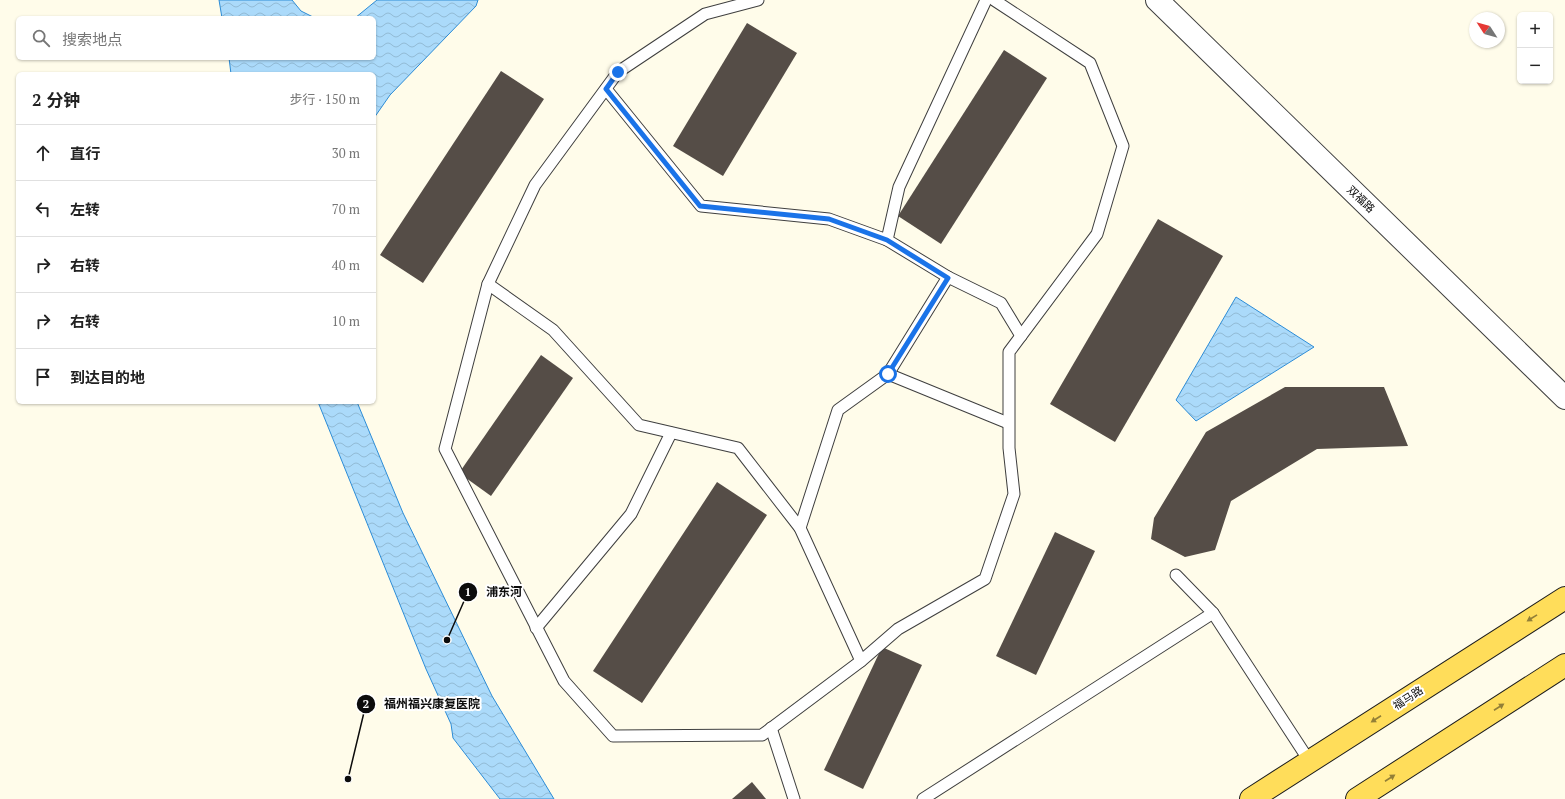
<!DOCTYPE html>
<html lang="zh">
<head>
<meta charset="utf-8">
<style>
	body { margin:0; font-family:"PT Serif","Noto Sans SC",serif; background:#f6f6f6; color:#222 }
	.controls { position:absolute; right:12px; top:12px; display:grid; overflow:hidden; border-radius:6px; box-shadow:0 1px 3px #0004 }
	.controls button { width:36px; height:36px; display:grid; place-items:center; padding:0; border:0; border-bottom:1px solid #e0e0e0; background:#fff; color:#222; font:20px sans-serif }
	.compass { position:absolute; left:1469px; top:12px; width:36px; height:36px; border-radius:50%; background:#fff; box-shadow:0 1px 3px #0004; rotate:306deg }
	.stop { position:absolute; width:12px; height:12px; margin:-9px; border:3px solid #1a73e8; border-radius:50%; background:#fff }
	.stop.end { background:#1a73e8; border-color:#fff; box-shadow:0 1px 4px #0008 }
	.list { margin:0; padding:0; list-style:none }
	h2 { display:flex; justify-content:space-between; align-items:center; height:52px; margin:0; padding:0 16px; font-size:17px }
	h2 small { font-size:13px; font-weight:400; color:#767676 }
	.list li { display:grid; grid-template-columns:26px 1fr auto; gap:12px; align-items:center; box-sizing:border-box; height:56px; padding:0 16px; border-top:1px solid #e0e0e0 }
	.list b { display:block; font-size:15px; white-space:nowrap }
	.list em { font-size:13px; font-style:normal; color:#767676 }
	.icon { flex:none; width:22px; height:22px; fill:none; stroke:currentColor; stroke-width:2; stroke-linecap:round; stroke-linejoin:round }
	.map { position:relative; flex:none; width:1565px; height:799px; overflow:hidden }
	.search { position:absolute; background:#fff; box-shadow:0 1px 3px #0004; left:16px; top:16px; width:360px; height:44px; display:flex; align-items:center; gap:10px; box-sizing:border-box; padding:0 14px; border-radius:6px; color:#767676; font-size:15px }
	.panel { position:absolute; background:#fff; box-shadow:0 1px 3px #0004; left:16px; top:72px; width:360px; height:332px; border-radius:6px }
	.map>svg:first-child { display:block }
</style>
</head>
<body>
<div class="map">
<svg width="1565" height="799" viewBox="0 0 1565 799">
	<defs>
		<pattern id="water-waves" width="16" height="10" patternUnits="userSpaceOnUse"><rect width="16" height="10" fill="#abdafa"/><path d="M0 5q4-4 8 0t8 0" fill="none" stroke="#92bad5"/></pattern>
	</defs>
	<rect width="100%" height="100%" fill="#fffcea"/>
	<g fill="url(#water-waves)" stroke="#2d8cd6">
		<path d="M219,0h73l9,11 14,7h-93z"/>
		<path d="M377,0h101l-2,6 -86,89 -16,23v-44h-143l-2,-16h145v-40h-19z"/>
		<path d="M1236,297l78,50 -118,74 -20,-21z"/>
		<path d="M318,402h39l46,111 89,183 62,103h-54l-47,-61 -2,-14 -25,-55z"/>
	</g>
	<g fill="#554d47">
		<path d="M747,23l50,30 -74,123 -50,-30z"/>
		<path d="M1004,50l43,28 -106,166 -43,-28z"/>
		<path d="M501,71l43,28 -121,184 -43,-28z"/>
		<path d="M1158,219l65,37 -108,186 -65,-38z"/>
		<path d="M541,355l32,23 -82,118 -32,-23z"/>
		<path d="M1285,387h99l24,59 -91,3 -86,52 -16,49 -30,7 -34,-18 3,-21 52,-86z"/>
		<path d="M717,482l50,33 -125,188 -49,-32z"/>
		<path d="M1055,532l40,19 -59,124 -40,-19z"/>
		<path d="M882,647l40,18 -59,124 -39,-19z"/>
		<path d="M752,782l14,17h-34z"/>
	</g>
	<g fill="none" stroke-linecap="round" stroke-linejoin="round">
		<g stroke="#3f3f3f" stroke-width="13">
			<g id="service">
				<path d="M758,0l-53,14 -87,58 -83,113 -47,99 -43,165 119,232 49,55 149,-1 99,-74 37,-32 87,-50 29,-85 -5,-46v-96l88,-118 26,-88 -33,-83 -96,-63"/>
				<path d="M986,0l-87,187 -12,53 61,37 53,26 20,33"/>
				<path d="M606,89l95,117 128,13 58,21"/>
				<path d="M488,284l65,46 86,95 99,23 62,80 61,133"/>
				<path d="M888,374l60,-97"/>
				<path d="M800,528l38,-118 50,-36 120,49"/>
				<path d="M1213,613l97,149"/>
				<path d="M536,628l95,-114 40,-81"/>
				<path d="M771,728l23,71"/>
				<path d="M923,799l290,-186 -37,-38"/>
			</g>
		</g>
		<g stroke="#3f3f3f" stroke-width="24">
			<path id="tertiary" d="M1157,0l408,398"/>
		</g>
		<g stroke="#1d1d1d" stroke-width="24">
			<g id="primary">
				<path d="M1251,799l314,-201"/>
				<path d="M1357,799l208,-134"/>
			</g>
		</g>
		<use href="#service" stroke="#fff" stroke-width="11"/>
		<use href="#tertiary" stroke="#fff" stroke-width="22"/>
		<use href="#primary" stroke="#ffdd5a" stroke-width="22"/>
	</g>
	<defs><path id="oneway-solid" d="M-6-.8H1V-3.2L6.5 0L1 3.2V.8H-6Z"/></defs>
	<g fill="#927f37">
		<use href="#oneway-solid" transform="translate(1532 618) rotate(148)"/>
		<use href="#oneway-solid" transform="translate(1499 707) rotate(-33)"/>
		<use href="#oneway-solid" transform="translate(1376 719) rotate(147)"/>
		<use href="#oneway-solid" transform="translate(1390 778) rotate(-33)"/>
	</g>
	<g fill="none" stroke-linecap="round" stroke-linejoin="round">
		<path stroke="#1a73e8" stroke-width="5" d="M618,72l-12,17 94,117 129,13 58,21 61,38 -60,96"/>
	</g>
	<g text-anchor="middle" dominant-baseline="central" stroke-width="4" stroke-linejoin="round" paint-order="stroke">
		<g font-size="11" fill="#0c0c0c" stroke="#fff">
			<text transform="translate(1361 199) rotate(44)">双福路</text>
			<text transform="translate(1408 698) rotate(-33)">福马路</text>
		</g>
	</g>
	<path fill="none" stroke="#0c0c0c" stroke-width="1.5" d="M447 640L468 592M348 779L366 704"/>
	<g fill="#0c0c0c" stroke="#fff" stroke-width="1.5">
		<circle cx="447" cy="640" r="4"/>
		<circle cx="348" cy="779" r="4"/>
		<circle cx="468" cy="592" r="10"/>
		<circle cx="366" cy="704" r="10"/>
	</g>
	<g font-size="12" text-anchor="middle" font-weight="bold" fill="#fff">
		<text x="468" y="596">1</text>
		<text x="366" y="708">2</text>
	</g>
	<g font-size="12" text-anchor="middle" font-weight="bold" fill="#0c0c0c" stroke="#fff" stroke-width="4" stroke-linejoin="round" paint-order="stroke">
		<text x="504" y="596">浦东河</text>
		<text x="432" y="708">福州福兴康复医院</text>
	</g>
</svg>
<div class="controls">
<button>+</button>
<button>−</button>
</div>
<svg class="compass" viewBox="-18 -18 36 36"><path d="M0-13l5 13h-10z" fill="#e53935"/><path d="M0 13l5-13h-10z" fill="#767676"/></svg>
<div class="stop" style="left:888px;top:374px"></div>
<div class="stop end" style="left:618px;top:72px"></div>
<div class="search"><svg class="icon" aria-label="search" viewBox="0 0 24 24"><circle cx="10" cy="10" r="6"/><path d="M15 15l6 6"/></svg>搜索地点</div>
<section class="panel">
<h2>2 分钟<small>步行 · 150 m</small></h2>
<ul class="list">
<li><svg class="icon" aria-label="ahead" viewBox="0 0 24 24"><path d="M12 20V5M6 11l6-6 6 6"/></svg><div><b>直行</b></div><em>30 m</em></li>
<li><svg class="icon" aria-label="left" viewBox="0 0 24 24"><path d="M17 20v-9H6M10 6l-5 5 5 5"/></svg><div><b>左转</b></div><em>70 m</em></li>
<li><svg class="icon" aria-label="right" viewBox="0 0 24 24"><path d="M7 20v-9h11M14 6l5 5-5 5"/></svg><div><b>右转</b></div><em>40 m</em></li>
<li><svg class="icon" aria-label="right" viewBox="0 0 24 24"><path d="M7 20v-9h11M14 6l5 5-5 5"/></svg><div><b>右转</b></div><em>10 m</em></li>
<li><svg class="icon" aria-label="arrive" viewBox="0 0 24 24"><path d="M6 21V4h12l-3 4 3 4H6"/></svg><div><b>到达目的地</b></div></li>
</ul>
</section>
</div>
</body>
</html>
